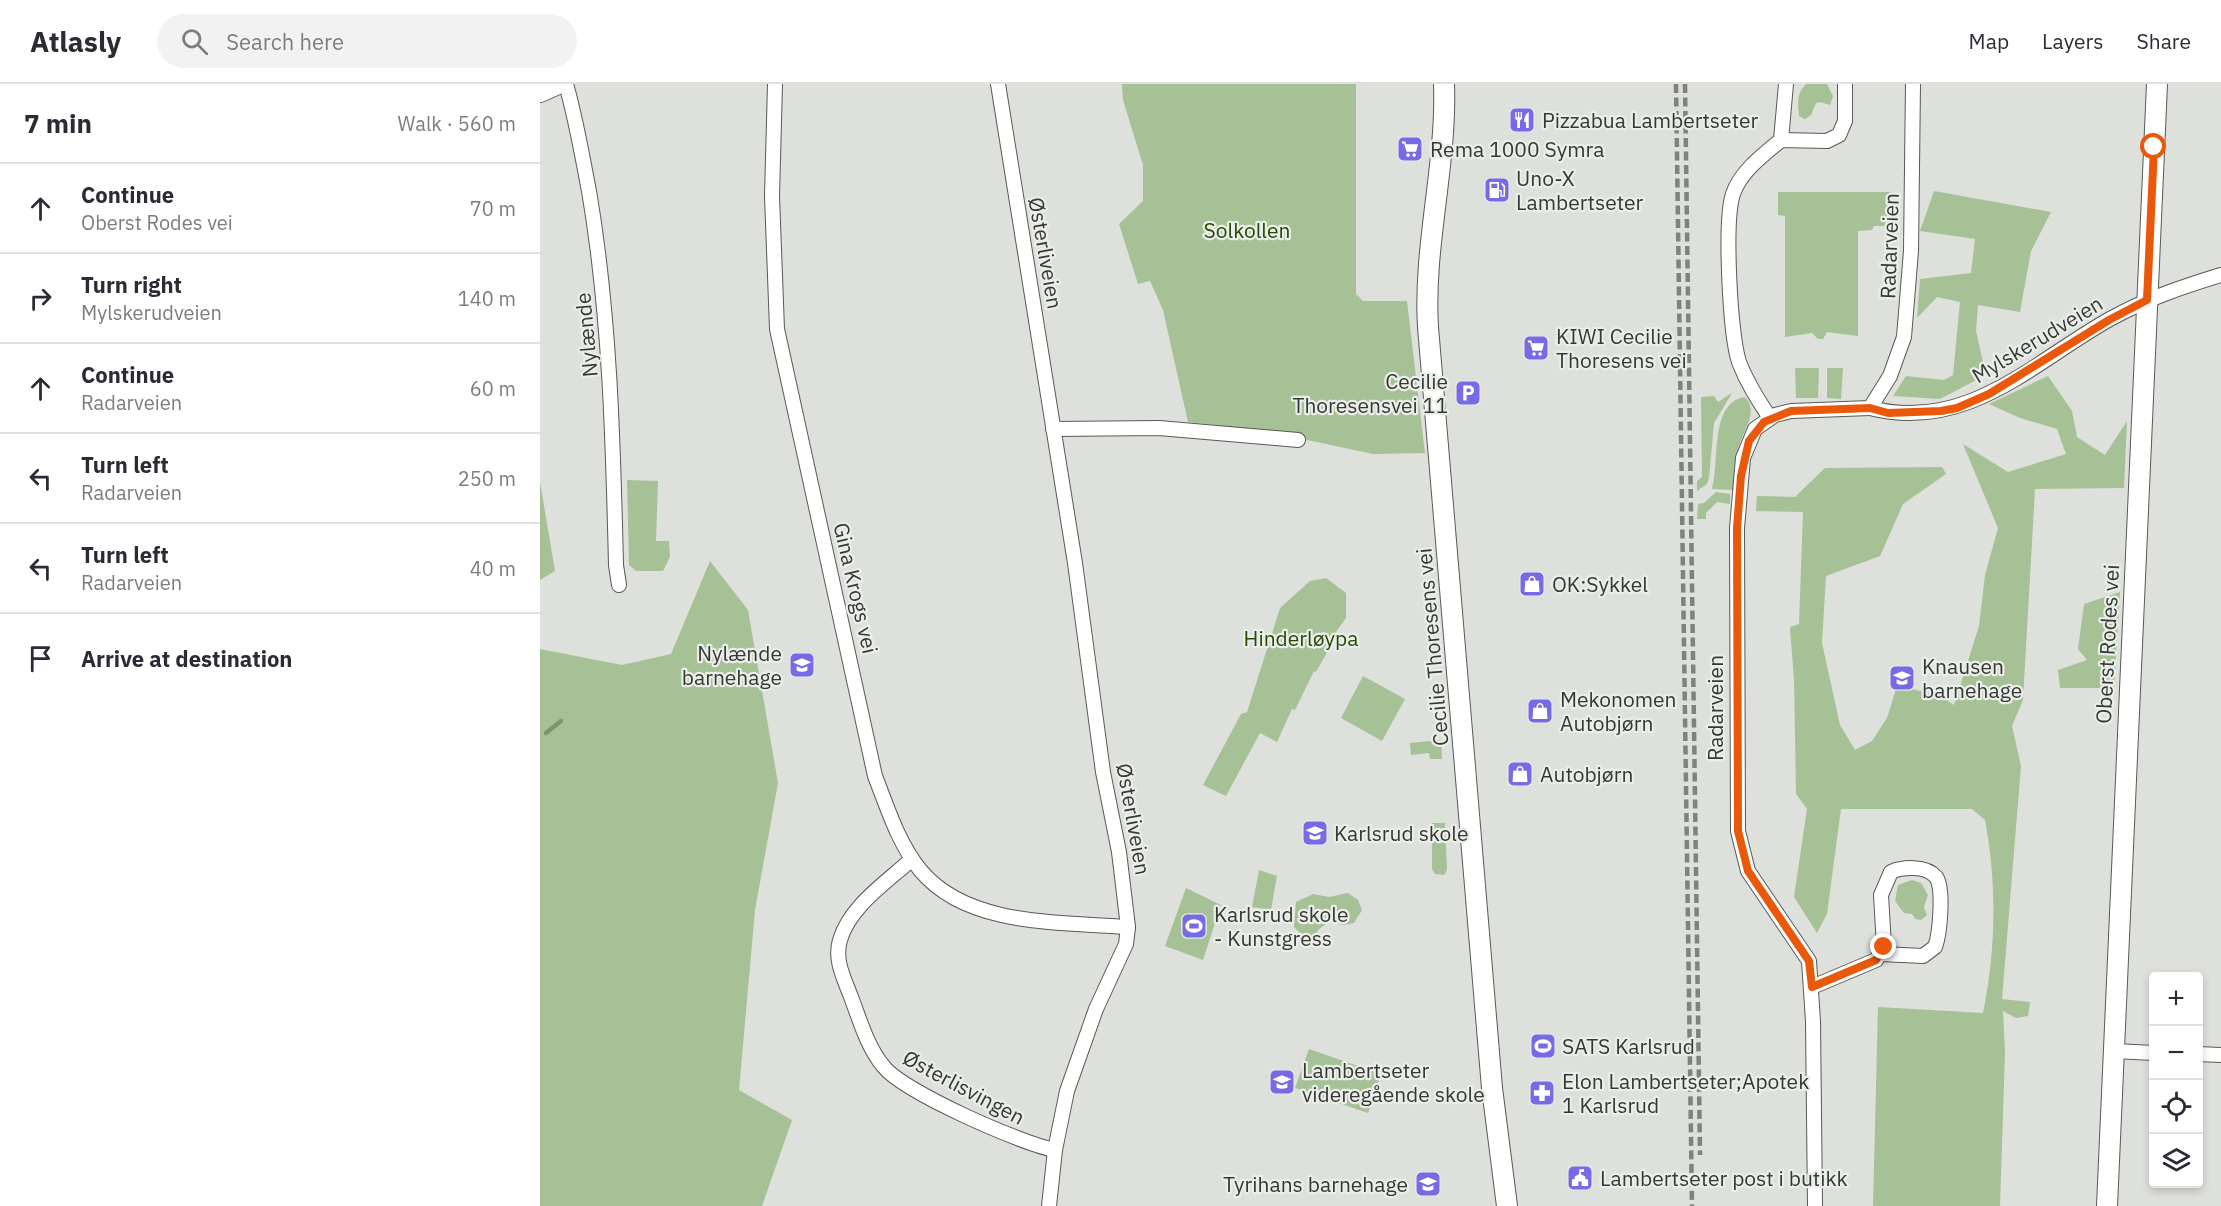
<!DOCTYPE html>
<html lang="en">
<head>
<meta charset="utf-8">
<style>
	body { margin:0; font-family:"IBM Plex Sans",sans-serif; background:#f2f2f3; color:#2b2b33 }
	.controls { position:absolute; right:18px; bottom:18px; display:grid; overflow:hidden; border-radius:6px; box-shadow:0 3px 9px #0003 }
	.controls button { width:54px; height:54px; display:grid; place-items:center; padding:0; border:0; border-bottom:2px solid #e1e1e2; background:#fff; color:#2b2b33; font:30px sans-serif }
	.stop { position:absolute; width:18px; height:18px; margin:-14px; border:4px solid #ea580c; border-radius:50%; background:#fff }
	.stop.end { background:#ea580c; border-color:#fff; box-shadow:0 2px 6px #0008 }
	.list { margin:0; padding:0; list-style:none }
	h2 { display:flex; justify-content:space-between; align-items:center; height:78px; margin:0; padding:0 24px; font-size:26px }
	h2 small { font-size:20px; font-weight:400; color:#7c7c81 }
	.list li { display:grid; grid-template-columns:39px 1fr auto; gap:18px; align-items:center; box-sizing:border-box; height:90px; padding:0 24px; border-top:2px solid #e1e1e2 }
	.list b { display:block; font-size:22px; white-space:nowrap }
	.list p { margin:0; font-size:20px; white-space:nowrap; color:#7c7c81 }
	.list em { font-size:20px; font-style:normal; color:#7c7c81 }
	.icon { flex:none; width:33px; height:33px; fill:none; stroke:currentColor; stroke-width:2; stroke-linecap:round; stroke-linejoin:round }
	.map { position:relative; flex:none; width:1681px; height:1122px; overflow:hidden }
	header { display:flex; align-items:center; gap:36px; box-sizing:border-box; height:84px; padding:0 30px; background:#fff; border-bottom:2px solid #e1e1e2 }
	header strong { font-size:28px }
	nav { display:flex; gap:33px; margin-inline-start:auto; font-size:21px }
	.search { width:420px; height:54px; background:#f2f2f3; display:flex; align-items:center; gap:15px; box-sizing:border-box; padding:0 21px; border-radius:33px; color:#7c7c81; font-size:22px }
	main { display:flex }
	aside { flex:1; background:#fff }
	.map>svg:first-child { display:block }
</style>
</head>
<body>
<header>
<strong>Atlasly</strong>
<div class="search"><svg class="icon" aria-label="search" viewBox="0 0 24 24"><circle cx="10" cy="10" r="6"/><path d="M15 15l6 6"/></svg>Search here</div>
<nav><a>Map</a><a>Layers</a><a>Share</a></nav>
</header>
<main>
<aside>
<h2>7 min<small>Walk · 560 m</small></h2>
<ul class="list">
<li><svg class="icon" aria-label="ahead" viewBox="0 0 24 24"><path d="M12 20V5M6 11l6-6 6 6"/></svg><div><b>Continue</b><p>Oberst Rodes vei</p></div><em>70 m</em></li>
<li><svg class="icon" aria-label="right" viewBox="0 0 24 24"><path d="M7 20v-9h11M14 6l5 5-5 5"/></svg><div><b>Turn right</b><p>Mylskerudveien</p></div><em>140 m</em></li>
<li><svg class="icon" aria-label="ahead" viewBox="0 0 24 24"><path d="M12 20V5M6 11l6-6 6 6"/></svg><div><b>Continue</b><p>Radarveien</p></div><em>60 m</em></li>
<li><svg class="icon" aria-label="left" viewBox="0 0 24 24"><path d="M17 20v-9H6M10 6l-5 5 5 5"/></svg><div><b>Turn left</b><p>Radarveien</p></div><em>250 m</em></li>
<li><svg class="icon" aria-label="left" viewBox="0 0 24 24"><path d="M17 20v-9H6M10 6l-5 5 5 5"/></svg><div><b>Turn left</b><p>Radarveien</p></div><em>40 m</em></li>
<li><svg class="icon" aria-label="arrive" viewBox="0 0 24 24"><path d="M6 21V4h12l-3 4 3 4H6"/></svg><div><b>Arrive at destination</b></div></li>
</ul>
</aside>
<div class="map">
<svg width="1681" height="1122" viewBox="0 0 1681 1122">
	<rect width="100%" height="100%" fill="#dde0db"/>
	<g fill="#a6c196">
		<path d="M582,0h234v210l7,7h44l18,152 -52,1 -112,-24 -73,-8 -25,-112 -13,-29 -12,3 -19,-60 24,-23v-36l-20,-65z"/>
		<path d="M1266,0h21l6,12 -3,9 -10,-3 -4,1 -5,12 -6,4 -6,-3c-1,-12 -3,-22 7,-32z"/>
		<path d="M1394,107l117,21 -20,39 -11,61 -42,-7 -2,26 10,44 -46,24 -47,-3 13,-20 38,4 9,-5 7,-73 -23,-5 -20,21 3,-39 51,-6 4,-34 -55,-8z"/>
		<path d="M1238,108h113v24l-5,1 -1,9h-11l-2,4 -14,1v105l-31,-4 -4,7h-5l-6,-6 -27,4v-121l-7,-1z"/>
		<path d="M1255,284h24l-1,30h-22z"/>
		<path d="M1287,284h16l-2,31 -14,-1z"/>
		<path d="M1508,292l24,35 5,26 28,18 22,-34 -3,67 -89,1 -12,211 -11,26 9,40 -19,233 28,3 -2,14 -12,2 -13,-7 2,41 -5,154h-127l5,-199 105,6c13,-63 14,-130 2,-193l-13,-11h-131l-14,105 -10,19 -23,-36 13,-88 -11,-15 -2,-114 -4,-53 9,-3 4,-112 -47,-1 1,-15 38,1 30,-29 117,-1 4,7 -43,30 -23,52 -54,20 -4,67 18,82 15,25 17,-9 15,-23 14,-45 3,14 36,9 14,9 25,-79 6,-51 13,-47 -35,-84 45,28 58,-18 -9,-25 -37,-11 -31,-14z"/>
		<path d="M1192,309l-18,30 -5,55 -2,6 -10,7v-10l5,-4 -1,-80 13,-1 4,6z"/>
		<path d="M1204,313c16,12 -1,35 -5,49 -4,14 -4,30 -6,44l-21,-1c8,-26 -3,-85 32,-92z"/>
		<path d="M87,396l31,1 -2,60h13l1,16 -7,14h-27l-7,-6z"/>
		<path d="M0,398l15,89 -15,9z"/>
		<path d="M1176,408l14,2v10l-13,-2 -11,11v6h-9l1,-15 6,-1z"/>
		<path d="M170,477l38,49 30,173 -23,127 -16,180 53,30 -30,86h-222v-557l82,16 49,-11z"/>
		<path d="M786,494l20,15v25l-16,22 3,2 -17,30 -2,-1 -19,39 -3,-1 -15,33 -17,-9 -34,63 -23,-11 38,-71 6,-2 33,-104 30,-27z"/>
		<path d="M1580,508l-6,96h-54l-2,-18 29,-10 -9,-11 6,-45z"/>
		<path d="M823,592l42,23 -23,42 -41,-23z"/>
		<path d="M901,656l1,19h-12l-1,-6 -18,2 -1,-12z"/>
		<path d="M892,739h13l2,47 -3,5 -9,-1 -3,-5z"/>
		<path d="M719,786l18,6 -6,34 -19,-3z"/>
		<path d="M1372,796l9,3 7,12 -4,12 3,8 -6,5 -6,-1 -3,-5 -8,-1 -9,-12 3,-16z"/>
		<path d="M646,804l35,17 -18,55 -38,-14z"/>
		<path d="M808,809l10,7 4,10 -8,13 -11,2 -13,-4 -11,8 -8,12h-3l-14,-14 2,-25 17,-8 16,3z"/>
		<path d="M769,965l72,25 -13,39 -73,-25z"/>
	</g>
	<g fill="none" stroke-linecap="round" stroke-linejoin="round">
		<path stroke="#7c976b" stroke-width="4.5" d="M6,649l15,-12"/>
		<g stroke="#575a55" stroke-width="16">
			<g id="street">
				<path d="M26,0c10,35 16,71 23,107 21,124 24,248 27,374l3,20"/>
				<path d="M235,0l-3,112 5,133 98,447c12,31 24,69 46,95 47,56 141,51 207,56"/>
				<path d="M458,0l77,479 28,209 16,80 9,75 -2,17 -30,65 -29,82 -12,59 -6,56"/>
				<path d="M1241,56l5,-56"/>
				<path d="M1330,324c97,25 163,-46 240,-89 36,-20 72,-32 111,-44"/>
				<path d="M1230,334c-12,-18 -23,-35 -31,-56 -9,-27 -15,-141 -6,-168 7,-22 30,-39 48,-54l46,1 12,-6 6,-14v-37"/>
				<path d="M513,345l106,-1 139,12"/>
				<path d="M372,775c-25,23 -62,47 -72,81 -6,20 4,38 11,57 9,23 16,50 33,70 20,25 138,77 171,83"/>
				<path d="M1272,903l64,-27 8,-13 -3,-52 10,-23c11,-5 35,-7 45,5 8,11 4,57 -1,70l-12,9 -42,-2"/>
				<path d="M1574,967l40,2"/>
				<path d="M1658,970l23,1"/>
				<path d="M1275,1122l-2,-185 -4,-60 -61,-90 -10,-40 -1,-303 6,-70 12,-29 20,-14 16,-4 79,-3 20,-32 14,-39 7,-86 2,-167"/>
			</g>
		</g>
		<g stroke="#575a55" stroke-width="22">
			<g id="secondary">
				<path d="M904,0c3,81 -21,162 -16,243l64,761 15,118"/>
				<path d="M0,8l18,-8"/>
				<path d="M1567,1122l50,-1122"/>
			</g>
		</g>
		<use href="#street" stroke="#fff" stroke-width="14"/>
		<use href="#secondary" stroke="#fff" stroke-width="20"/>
		<g stroke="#80827e" stroke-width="4.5" stroke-dasharray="9 4.5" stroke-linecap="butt">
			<path d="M1136,0l16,1122"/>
			<path d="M1145,0l15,1071"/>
		</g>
	</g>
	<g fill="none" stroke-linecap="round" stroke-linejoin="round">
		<path stroke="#ea580c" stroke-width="8" d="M1344,863l-8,13 -64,27 -3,-26 -61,-90 -10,-40 -1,-303 4,-52 8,-35 15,-19 27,-11 79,-3 18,5 53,-2 16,-3 32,-14 120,-74 38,-20 7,-153"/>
	</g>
	<defs>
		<g id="restaurant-square" transform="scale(1.35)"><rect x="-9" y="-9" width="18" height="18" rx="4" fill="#766ae5" stroke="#eaeee8"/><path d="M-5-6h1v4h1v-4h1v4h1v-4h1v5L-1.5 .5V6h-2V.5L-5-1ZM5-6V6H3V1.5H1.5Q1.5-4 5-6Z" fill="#fff"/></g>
		<g id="supermarket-square" transform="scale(1.35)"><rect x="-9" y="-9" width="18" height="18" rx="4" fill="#766ae5" stroke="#eaeee8"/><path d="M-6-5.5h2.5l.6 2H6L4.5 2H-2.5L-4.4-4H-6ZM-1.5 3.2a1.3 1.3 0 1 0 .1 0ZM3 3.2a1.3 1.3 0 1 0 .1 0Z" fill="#fff"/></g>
		<g id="fuel-square" transform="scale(1.35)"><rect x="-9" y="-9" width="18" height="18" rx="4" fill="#766ae5" stroke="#eaeee8"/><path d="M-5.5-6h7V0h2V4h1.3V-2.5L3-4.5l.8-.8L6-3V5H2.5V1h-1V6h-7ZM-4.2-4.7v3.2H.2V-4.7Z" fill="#fff"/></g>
		<g id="parking-square" transform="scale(1.35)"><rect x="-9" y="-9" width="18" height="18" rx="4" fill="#766ae5" stroke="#eaeee8"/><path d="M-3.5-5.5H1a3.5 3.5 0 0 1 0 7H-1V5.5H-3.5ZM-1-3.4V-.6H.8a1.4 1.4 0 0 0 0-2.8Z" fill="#fff"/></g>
		<g id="shop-square" transform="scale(1.35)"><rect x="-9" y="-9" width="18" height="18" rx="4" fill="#766ae5" stroke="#eaeee8"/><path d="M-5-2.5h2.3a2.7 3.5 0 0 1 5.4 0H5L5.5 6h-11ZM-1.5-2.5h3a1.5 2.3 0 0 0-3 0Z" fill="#fff"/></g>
		<g id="school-square" transform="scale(1.35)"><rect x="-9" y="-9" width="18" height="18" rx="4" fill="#766ae5" stroke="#eaeee8"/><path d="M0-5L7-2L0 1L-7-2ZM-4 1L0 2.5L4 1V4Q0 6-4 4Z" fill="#fff"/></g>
		<g id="stadium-square" transform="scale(1.35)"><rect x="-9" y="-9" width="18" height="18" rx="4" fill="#766ae5" stroke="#eaeee8"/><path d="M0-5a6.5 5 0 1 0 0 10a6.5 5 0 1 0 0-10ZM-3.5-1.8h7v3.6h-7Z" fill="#fff"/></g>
		<g id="pharmacy-square" transform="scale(1.35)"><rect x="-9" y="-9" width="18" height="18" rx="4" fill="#766ae5" stroke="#eaeee8"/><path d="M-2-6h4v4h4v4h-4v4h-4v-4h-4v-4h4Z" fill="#fff"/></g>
		<g id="civic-square" transform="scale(1.35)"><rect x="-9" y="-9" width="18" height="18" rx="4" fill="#766ae5" stroke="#eaeee8"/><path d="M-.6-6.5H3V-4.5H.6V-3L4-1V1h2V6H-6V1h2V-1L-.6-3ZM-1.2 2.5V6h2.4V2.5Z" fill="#fff"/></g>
	</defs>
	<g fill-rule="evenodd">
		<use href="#restaurant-square" x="982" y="36"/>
		<use href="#supermarket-square" x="870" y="65"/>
		<use href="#fuel-square" x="957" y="106"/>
		<use href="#supermarket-square" x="996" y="264"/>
		<use href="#parking-square" x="928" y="309"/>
		<use href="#shop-square" x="992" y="500"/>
		<use href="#school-square" x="262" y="581"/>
		<use href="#school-square" x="1362" y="594"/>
		<use href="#shop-square" x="1000" y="627"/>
		<use href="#shop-square" x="980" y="690"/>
		<use href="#school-square" x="775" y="749"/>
		<use href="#stadium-square" x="654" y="842"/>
		<use href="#stadium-square" x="1003" y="962"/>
		<use href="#school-square" x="742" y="998"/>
		<use href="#pharmacy-square" x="1002" y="1009"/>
		<use href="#civic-square" x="1040" y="1094"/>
		<use href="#school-square" x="888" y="1100"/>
	</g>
	<g text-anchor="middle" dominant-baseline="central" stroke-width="4.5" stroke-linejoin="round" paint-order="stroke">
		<g font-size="21" fill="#373836" stroke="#eaeee8" text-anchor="start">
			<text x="1002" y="36">Pizzabua Lambertseter</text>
			<text x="890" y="65">Rema 1000 Symra</text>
			<text x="976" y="94">Uno-X<tspan x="976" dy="24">Lambertseter</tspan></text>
			<text x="1016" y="252">KIWI Cecilie<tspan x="1016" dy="24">Thoresens vei</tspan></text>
			<text x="908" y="297" text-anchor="end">Cecilie<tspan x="908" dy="24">Thoresensvei 11</tspan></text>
			<text x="1012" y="500">OK:Sykkel</text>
			<text x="242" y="569" text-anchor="end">Nylænde<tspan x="242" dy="24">barnehage</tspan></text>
			<text x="1382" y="582">Knausen<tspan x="1382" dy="24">barnehage</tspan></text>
			<text x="1020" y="615">Mekonomen<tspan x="1020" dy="24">Autobjørn</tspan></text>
			<text x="1000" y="690">Autobjørn</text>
			<text x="794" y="749">Karlsrud skole</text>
			<text x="674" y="830">Karlsrud skole<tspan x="674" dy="24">- Kunstgress</tspan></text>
			<text x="1022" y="962">SATS Karlsrud</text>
			<text x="762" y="986">Lambertseter<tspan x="762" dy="24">videregående skole</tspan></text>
			<text x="1022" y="997">Elon Lambertseter;Apotek<tspan x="1022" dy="24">1 Karlsrud</tspan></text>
			<text x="1060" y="1094">Lambertseter post i butikk</text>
			<text x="868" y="1100" text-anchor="end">Tyrihans barnehage</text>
		</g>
		<g font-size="21" fill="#264907" stroke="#eaeee8">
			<text x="707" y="146">Solkollen</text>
			<text x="761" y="554">Hinderløypa</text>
		</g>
		<g font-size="21" fill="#373836" stroke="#eaeee8">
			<text transform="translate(1349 162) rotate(-88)">Radarveien</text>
			<text transform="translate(506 169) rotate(80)">Østerliveien</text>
			<text transform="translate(46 251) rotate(-95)">Nylænde</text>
			<text transform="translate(1497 255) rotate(-31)">Mylskerudveien</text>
			<text transform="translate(316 504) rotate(77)">Gina Krogs vei</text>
			<text transform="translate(1567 560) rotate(-87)">Oberst Rodes vei</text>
			<text transform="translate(892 563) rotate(-95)">Cecilie Thoresens vei</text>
			<text transform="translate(1175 624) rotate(-90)">Radarveien</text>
			<text transform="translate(594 735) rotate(80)">Østerliveien</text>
			<text transform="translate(424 1003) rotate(28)">Østerlisvingen</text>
		</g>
	</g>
</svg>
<div class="controls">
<button>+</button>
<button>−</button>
<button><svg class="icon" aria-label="locate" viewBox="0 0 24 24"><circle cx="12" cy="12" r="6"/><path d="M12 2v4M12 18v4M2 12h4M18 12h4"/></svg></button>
<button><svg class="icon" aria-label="layers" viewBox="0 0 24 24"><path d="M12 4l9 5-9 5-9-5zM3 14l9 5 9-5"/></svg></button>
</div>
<div class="stop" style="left:1614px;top:63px"></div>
<div class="stop end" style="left:1344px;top:863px"></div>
</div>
</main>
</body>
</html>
